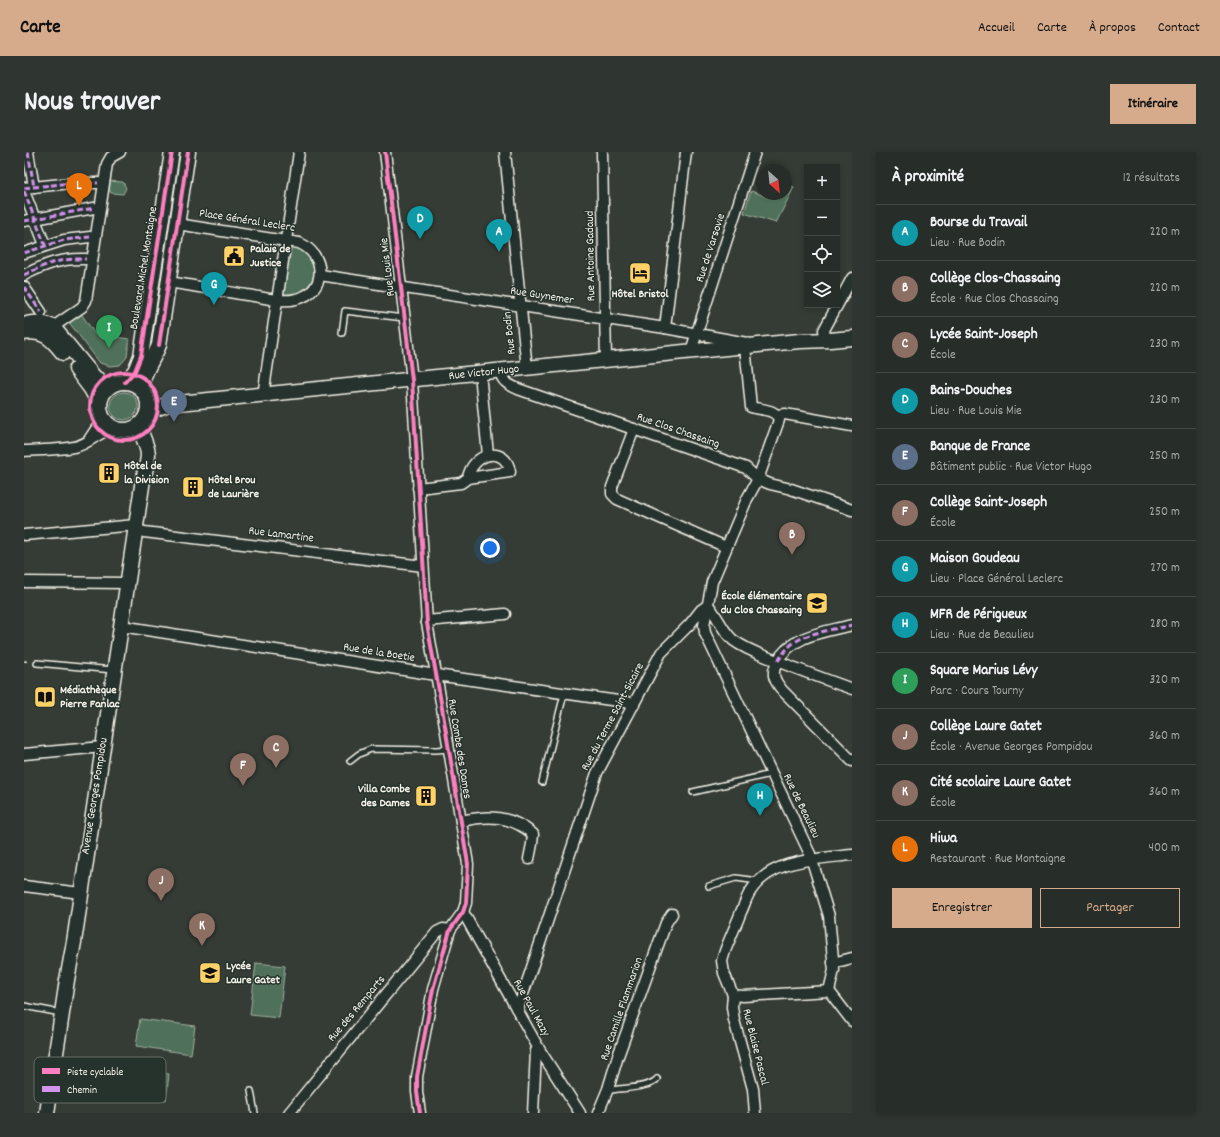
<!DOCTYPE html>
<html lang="fr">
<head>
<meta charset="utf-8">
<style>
	body { margin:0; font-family:Dekko,sans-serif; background:#2f3530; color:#f1f3f6 }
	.controls { position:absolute; right:12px; top:12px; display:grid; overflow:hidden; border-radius:0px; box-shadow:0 2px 6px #0003 }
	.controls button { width:36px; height:36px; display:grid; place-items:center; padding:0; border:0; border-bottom:1px solid #434945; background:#272d28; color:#f1f3f6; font:20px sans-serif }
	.compass { position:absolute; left:732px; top:12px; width:36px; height:36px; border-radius:50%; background:#272d28; box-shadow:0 2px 6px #0003; rotate:153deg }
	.you { position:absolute; left:466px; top:396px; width:14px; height:14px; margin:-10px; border:3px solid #fff; border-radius:50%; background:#1a73e8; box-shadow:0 0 0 6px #1a73e833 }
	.badge { display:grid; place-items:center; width:26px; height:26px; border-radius:50%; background:#d6ab8b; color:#fff; font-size:13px; font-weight:700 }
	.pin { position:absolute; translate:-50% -33px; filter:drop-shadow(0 1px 2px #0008) }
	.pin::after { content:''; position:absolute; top:21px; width:14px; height:12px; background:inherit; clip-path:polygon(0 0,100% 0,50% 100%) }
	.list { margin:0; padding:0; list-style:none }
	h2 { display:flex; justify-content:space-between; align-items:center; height:52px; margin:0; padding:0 16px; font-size:17px }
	h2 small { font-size:13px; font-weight:400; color:#a4a8a8 }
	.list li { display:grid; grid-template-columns:26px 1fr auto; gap:12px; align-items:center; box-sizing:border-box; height:56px; padding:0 16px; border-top:1px solid #434945 }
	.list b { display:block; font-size:15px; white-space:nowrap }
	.list p { margin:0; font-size:13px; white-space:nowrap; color:#a4a8a8 }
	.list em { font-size:13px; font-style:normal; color:#a4a8a8 }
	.actions { display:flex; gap:8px; padding:12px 16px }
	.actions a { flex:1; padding:9px 0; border:1px solid #d6ab8b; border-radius:0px; text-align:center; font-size:14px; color:#d6ab8b }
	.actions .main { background:#d6ab8b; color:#111 }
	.icon { flex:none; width:22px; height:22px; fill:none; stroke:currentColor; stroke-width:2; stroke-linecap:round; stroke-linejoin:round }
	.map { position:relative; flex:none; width:828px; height:961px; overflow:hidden; border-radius:0px }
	header { display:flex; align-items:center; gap:24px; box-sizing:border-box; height:56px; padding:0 20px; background:#d6ab8b; color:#111 }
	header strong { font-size:19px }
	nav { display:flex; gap:22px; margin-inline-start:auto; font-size:14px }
	.intro { display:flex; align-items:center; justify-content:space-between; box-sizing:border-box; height:96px; padding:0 24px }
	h1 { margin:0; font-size:28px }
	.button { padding:10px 18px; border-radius:0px; background:#d6ab8b; color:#111; font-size:14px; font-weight:700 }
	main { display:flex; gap:24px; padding:0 24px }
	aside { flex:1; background:#272d28; border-radius:0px; box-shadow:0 2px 6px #0003 }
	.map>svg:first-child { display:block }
</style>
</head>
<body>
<header>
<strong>Carte</strong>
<nav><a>Accueil</a><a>Carte</a><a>À propos</a><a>Contact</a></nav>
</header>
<div class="intro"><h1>Nous trouver</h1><a class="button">Itinéraire</a></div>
<main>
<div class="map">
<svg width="828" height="961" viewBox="0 0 828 961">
	<rect width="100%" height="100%" fill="#343c35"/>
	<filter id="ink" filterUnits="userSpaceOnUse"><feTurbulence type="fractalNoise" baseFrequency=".025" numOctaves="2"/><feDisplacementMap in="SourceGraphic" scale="8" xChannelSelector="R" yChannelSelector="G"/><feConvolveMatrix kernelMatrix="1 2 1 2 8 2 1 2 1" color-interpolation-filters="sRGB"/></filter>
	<g filter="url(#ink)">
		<g fill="#4f705a" stroke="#a2b0a1">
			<path d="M84,29l15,1 3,6 -3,6 -12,-1 -3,-6z"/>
			<path d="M762,32l8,3 -18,36 -32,-10 7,-22 17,6 1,-3h17z"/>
			<path d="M265,94c3,0 7,1 10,2 5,2 9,6 11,11 12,20 -7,38 -27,36z"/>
			<path d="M56,160l15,22 34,5 -2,18 -7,8 -10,1 -10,-3 -32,-42z"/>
			<circle cx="100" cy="254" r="14"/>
			<path d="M232,811l29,3 -6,52 -29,-3z"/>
			<path d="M116,867l55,7 -4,28 -55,-8z"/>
			<path d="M108,918l37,4 -3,26 -38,-5z"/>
		</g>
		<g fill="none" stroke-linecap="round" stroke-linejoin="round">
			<g stroke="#f4f1e8" stroke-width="8">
				<g id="lane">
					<path d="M318,181l3,-22 59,7"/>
					<path d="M13,511l76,7"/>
					<path d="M326,609l9,-7 12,-5 65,1 13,-1"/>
					<path d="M518,630l22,-88"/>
					<path d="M669,640l78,-18"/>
					<path d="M685,734l27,-8 22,3"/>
					<path d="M0,854l37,7"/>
					<path d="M584,937l3,1c12,-2 39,-2 46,-11"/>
					<path d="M227,939l4,22"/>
				</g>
			</g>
			<g stroke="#f4f1e8" stroke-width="13">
				<g id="street">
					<path d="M4,0l6,35"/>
					<path d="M361,0l27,228 15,243 15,85 26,156 -2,39 -3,9 -13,18 -17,59 -16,88v15l3,21"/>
					<path d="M481,0l22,217"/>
					<path d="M578,0l4,208"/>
					<path d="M0,36l47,-5h27"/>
					<path d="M0,39l21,54"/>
					<path d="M0,69l70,-13"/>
					<path d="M0,101l40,-13 26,-3"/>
					<path d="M0,123c22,-11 37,-17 62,-16"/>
					<path d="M296,123l345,53 82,15"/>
					<path d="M144,130c27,4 53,9 79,13 16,2 34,8 49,4 32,-7 30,-45 3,-56l-122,-19"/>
					<path d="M0,135l17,25"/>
					<path d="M29,175l29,-20 4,-6 21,-137 4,-7 9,-5"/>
					<path d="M641,176l21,-176"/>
					<path d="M806,188l-5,-4 -1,-6 28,-52"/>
					<path d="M721,194l6,61c10,3 26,2 28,13l-21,59 -11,20 -35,83 -8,43 1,8 105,221 19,62 5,54 -5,21 23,30"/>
					<path d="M667,199l64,-199"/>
					<path d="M476,219c2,11 9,14 18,18l228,79 12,11 12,5 21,5 61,21"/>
					<path d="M456,221l8,82"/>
					<path d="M240,243v-6c12,-79 23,-158 35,-237"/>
					<path d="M754,263l7,-1 67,12"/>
					<path d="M610,277l-22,58v7l5,5 109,48"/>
					<path d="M66,286l8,-12 4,-10"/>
					<path d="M0,299c15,-1 40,-1 54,-5 13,-4 23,-16 37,-18"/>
					<path d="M394,336l43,-5 7,-5 42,-6c-4,-28 -38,-19 -42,6"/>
					<path d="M111,377l9,3 279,34"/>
					<path d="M0,383l112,-10"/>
					<path d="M0,430l103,1"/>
					<path d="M684,453c10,11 14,26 25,35 13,10 29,15 44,21 25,10 50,19 75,28"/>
					<path d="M402,469l79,-7"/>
					<path d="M828,473c-27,7 -61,10 -75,37 -6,12 -3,18 5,28l70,71"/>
					<path d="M97,474l315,49 196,28 2,2"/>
					<path d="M0,602l79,-7"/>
					<path d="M437,669c28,-6 49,-6 72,13l-1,10 -3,15"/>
					<path d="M0,734l57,7"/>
					<path d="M439,760l76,137 41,64"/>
					<path d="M809,811l19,-5"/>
					<path d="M709,843l10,1 86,-5"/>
					<path d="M492,856l3,-2 78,-233 64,-120 29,-29 11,-14 7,-5"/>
					<path d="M265,961l148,-181 6,-3 7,1"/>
					<path d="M509,961l3,-62 3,-2"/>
					<path d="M574,961l10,-24 10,-33 48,-133 6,-9"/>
					<path d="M731,961l-2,-24 -19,-69 -2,-13 1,-12 -9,-22 -2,-12 3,-10c5,-13 11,-26 16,-39 3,-6 5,-14 9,-20 20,-33 67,-33 102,-37"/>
				</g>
			</g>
			<g stroke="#f4f1e8" stroke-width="17">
				<g id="secondary">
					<path d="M0,173c10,-4 20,-2 29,2l42,51 8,4 10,2"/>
					<path d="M0,181c19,-4 28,6 39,20"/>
					<path d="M52,217l15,20 9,16"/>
					<path d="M101,230l10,-11 6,-15 31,-204"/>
					<circle cx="100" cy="254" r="24"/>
					<path d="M118,239c-2,-15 12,-32 17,-46l29,-193"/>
					<path d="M122,264l9,-7 14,-5 515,-52 116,-11 30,-1 22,-2"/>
					<path d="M23,961l20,-133 7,-38 69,-463c2,-8 5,-17 5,-25 -1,-11 -8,-19 -8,-30"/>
				</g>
			</g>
			<path stroke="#f4f1e8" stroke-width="1.5" stroke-dasharray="3 3" stroke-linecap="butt" d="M0,509l6,1"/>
			<use href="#lane" stroke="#26332d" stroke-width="5"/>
			<use href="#street" stroke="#26332d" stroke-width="10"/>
			<use href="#secondary" stroke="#26332d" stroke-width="14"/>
			<g stroke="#d193ec" stroke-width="3" stroke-dasharray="6 3" stroke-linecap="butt">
				<path d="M4,0l6,35"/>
				<path d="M0,36l47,-5h27"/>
				<path d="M0,39l21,54"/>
				<path d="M0,69l70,-13"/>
				<path d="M0,101l40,-13 26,-3"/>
				<path d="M0,123c22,-11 37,-17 62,-16"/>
				<path d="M0,135l17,25"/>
				<path d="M754,509c4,-6 8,-12 14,-17 16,-12 41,-14 60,-19"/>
			</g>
			<g stroke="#26332d" stroke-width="6">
				<g id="cycleway">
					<path d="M361,0l27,228 15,243 15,85 26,156 -2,39 -3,9 -13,18 -17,59 -16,88v15l3,21"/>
					<path d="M135,193l29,-193"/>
					<circle cx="100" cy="254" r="34"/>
					<path d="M101,230l10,-11 6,-15 31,-204"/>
				</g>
			</g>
			<use href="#cycleway" stroke="#ff80c0" stroke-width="4"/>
		</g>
	</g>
	<defs>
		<g id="civic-square" transform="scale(1.15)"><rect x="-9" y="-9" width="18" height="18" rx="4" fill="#ffd166" stroke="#26332d"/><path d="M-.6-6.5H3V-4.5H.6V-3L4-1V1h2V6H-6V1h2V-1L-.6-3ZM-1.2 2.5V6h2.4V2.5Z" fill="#111"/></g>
		<g id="hotel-square" transform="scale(1.15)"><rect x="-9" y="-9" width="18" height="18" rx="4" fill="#ffd166" stroke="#26332d"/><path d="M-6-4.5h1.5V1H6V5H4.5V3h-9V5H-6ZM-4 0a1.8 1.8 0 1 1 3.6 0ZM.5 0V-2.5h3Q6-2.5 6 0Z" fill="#111"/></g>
		<g id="building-square" transform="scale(1.15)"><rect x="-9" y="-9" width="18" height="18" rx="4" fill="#ffd166" stroke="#26332d"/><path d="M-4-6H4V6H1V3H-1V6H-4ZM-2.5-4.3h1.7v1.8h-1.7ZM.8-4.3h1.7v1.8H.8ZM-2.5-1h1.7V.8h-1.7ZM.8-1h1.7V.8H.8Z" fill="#111"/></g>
		<g id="school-square" transform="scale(1.15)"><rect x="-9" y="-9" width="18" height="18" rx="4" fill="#ffd166" stroke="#26332d"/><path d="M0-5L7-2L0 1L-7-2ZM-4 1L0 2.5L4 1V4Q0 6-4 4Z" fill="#111"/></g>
		<g id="library-square" transform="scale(1.15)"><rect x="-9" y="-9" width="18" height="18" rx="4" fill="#ffd166" stroke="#26332d"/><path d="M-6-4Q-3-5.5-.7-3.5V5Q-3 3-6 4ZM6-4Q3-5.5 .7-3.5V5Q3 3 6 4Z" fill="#111"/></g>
	</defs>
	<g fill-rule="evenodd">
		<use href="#civic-square" x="210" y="104"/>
		<use href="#hotel-square" x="616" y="121"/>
		<use href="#building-square" x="85" y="321"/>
		<use href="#building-square" x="169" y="335"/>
		<use href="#school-square" x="793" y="451"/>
		<use href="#library-square" x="21" y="545"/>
		<use href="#building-square" x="402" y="644"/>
		<use href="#school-square" x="186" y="821"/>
	</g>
	<g text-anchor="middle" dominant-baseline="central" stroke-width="3" stroke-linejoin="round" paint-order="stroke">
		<g font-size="12" fill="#f4f1e8" stroke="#26332d">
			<text transform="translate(223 69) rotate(9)">Place Général Leclerc</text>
			<text transform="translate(687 96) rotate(-72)">Rue de Varsovie</text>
			<text transform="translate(567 104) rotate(-91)">Rue Antoine Gadaud</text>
			<text transform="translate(364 115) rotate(-97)">Rue Louis Mie</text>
			<text transform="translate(120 116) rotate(-81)">Boulevard Michel Montaigne</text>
			<text transform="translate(518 144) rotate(9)">Rue Guynemer</text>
			<text transform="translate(486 181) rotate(-96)">Rue Bodin</text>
			<text transform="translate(460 221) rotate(-6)">Rue Victor Hugo</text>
			<text transform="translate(654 279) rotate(19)">Rue Clos Chassaing</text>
			<text transform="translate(257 383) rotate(7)">Rue Lamartine</text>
			<text transform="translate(355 501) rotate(9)">Rue de la Boetie</text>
			<text transform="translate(589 565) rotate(-62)">Rue du Terme Saint-Sicaire</text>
			<text transform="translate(435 597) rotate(81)">Rue Combe des Dames</text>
			<text transform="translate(71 644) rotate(-81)">Avenue Georges Pompidou</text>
			<text transform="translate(777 654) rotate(64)">Rue de Beaulieu</text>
			<text transform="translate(507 856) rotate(61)">Rue Paul Mazy</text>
			<text transform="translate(333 857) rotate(-50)">Rue des Remparts</text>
			<text transform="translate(598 857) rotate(-71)">Rue Camille Flammarion</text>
			<text transform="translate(731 895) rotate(76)">Rue Blaise Pascal</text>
		</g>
		<g font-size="12" font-weight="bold" fill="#f4f1e8" stroke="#26332d" text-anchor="start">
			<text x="226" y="97">Palais de<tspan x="226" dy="14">Justice</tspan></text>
			<text x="616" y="142" text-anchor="middle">Hôtel Bristol</text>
			<text x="100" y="314">Hôtel de<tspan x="100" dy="14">la Division</tspan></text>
			<text x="184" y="328">Hôtel Brou<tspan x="184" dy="14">de Laurière</tspan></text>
			<text x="778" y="444" text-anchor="end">École élémentaire<tspan x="778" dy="14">du Clos Chassaing</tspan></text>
			<text x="36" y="538">Médiathèque<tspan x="36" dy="14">Pierre Fanlac</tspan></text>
			<text x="386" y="637" text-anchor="end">Villa Combe<tspan x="386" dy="14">des Dames</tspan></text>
			<text x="202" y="814">Lycée<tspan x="202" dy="14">Laure Gatet</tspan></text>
		</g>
	</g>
	<rect x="10" y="905" width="132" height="46" rx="6" fill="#26332d" stroke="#646c65" stroke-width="1"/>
	<rect x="18" y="916" width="18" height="6" fill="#ff80c0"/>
	<rect x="18" y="934" width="18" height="6" fill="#d193ec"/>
	<g font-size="11" fill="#f4f1e8">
		<text x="43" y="923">Piste cyclable</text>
		<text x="43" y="941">Chemin</text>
	</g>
</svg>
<div class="controls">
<button>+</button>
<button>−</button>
<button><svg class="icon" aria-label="locate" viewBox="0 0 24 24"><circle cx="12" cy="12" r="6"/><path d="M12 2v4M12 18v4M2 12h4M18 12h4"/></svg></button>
<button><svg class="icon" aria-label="layers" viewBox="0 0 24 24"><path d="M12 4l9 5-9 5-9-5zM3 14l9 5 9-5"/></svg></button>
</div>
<svg class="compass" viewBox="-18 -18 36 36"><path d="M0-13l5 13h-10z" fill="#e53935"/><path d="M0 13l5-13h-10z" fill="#a4a8a8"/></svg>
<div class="you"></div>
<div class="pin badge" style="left:475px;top:100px;background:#0f9aa8">A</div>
<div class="pin badge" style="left:768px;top:403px;background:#8d6e63">B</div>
<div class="pin badge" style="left:252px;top:616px;background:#8d6e63">C</div>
<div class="pin badge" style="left:396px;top:87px;background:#0f9aa8">D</div>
<div class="pin badge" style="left:150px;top:270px;background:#5c6f8a">E</div>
<div class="pin badge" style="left:219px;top:634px;background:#8d6e63">F</div>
<div class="pin badge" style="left:190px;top:153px;background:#0f9aa8">G</div>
<div class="pin badge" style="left:736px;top:664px;background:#0f9aa8">H</div>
<div class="pin badge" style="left:85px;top:196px;background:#2e9e5b">I</div>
<div class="pin badge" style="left:137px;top:749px;background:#8d6e63">J</div>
<div class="pin badge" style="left:178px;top:794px;background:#8d6e63">K</div>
<div class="pin badge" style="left:55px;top:54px;background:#e8710a">L</div>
</div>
<aside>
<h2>À proximité<small>12 résultats</small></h2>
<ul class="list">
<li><span class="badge" style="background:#0f9aa8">A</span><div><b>Bourse du Travail</b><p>Lieu · Rue Bodin</p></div><em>220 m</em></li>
<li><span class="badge" style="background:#8d6e63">B</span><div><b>Collège Clos-Chassaing</b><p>École · Rue Clos Chassaing</p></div><em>220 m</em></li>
<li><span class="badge" style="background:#8d6e63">C</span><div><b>Lycée Saint-Joseph</b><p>École</p></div><em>230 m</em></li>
<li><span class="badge" style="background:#0f9aa8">D</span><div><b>Bains-Douches</b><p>Lieu · Rue Louis Mie</p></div><em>230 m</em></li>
<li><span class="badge" style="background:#5c6f8a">E</span><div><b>Banque de France</b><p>Bâtiment public · Rue Victor Hugo</p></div><em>250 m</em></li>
<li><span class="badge" style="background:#8d6e63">F</span><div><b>Collège Saint-Joseph</b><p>École</p></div><em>250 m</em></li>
<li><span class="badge" style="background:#0f9aa8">G</span><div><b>Maison Goudeau</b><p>Lieu · Place Général Leclerc</p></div><em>270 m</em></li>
<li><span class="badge" style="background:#0f9aa8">H</span><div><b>MFR de Périgueux</b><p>Lieu · Rue de Beaulieu</p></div><em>280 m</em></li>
<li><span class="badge" style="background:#2e9e5b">I</span><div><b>Square Marius Lévy</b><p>Parc · Cours Tourny</p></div><em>320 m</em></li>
<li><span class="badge" style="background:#8d6e63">J</span><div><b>Collège Laure Gatet</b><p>École · Avenue Georges Pompidou</p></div><em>360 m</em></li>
<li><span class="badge" style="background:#8d6e63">K</span><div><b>Cité scolaire Laure Gatet</b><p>École</p></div><em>360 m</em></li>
<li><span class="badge" style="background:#e8710a">L</span><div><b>Hiwa</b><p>Restaurant · Rue Montaigne</p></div><em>400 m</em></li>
</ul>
<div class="actions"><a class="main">Enregistrer</a><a>Partager</a></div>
</aside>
</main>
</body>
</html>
